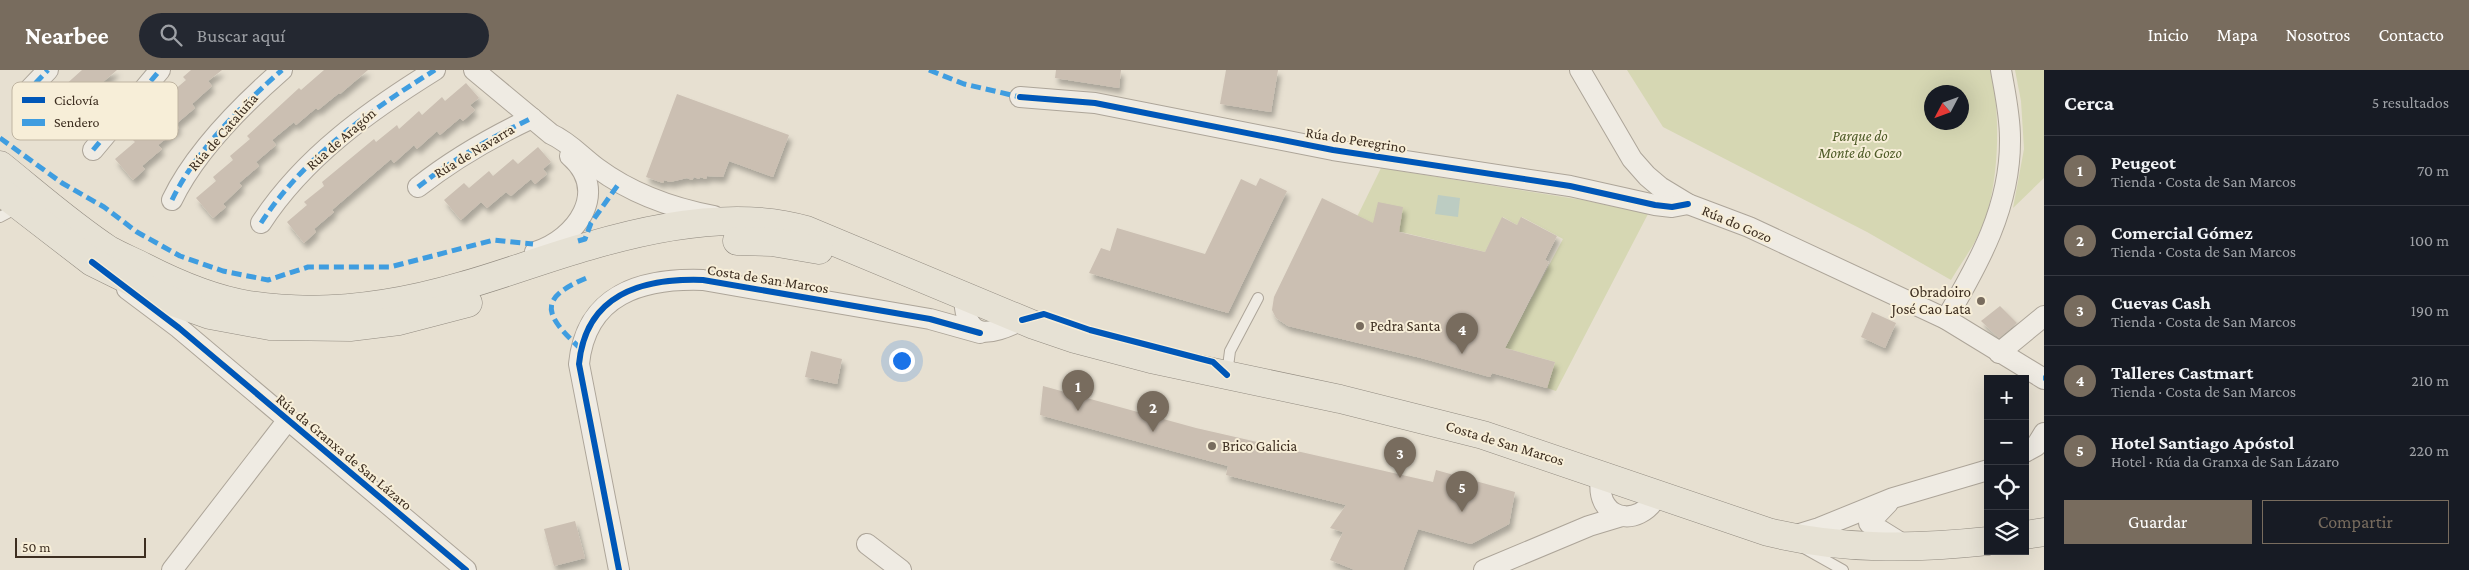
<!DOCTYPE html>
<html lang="es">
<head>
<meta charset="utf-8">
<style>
	body { margin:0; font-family:"Crimson Pro",serif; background:#242831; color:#f1f3f6 }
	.controls { position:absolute; right:15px; bottom:15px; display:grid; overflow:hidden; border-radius:0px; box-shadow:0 5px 20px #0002 }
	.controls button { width:45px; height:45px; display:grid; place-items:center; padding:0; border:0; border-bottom:1px solid #363941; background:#171b24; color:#f1f3f6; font:25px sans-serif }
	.compass { position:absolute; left:1924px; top:15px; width:45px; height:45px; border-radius:50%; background:#171b24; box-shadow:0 5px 20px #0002; rotate:229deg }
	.scale { position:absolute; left:15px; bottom:12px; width:131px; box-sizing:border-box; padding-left:5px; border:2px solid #3d2e20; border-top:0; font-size:14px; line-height:18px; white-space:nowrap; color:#3d2e20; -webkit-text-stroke:4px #f7eed8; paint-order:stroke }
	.you { position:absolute; left:901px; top:290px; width:18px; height:18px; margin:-12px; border:4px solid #fff; border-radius:50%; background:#1a73e8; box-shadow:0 0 0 8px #1a73e833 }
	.badge { display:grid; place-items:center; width:32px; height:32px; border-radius:50%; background:#786c5e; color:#fff; font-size:16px; font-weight:700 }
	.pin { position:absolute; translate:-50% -41px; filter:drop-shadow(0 1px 2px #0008) }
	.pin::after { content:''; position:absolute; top:26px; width:18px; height:15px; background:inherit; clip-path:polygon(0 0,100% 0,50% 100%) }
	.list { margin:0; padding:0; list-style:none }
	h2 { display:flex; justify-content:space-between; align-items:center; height:65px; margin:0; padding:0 20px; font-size:21px }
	h2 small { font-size:16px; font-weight:400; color:#9ea1a6 }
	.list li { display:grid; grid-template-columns:32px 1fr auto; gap:15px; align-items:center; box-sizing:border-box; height:70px; padding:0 20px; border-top:1px solid #363941 }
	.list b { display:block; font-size:19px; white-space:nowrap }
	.list p { margin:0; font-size:16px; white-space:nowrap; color:#9ea1a6 }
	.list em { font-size:16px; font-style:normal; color:#9ea1a6 }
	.actions { display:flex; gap:10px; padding:15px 20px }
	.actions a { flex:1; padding:11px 0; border:1px solid #786c5e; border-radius:0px; text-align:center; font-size:18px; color:#786c5e }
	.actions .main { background:#786c5e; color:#fff }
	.icon { flex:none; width:28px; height:28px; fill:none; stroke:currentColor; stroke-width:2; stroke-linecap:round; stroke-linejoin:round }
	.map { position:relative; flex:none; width:2044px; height:500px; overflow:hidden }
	header { display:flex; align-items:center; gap:30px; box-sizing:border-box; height:70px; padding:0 25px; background:#786c5e; color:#fff }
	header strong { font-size:24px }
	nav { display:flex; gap:28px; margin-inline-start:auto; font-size:18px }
	.search { width:350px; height:45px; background:#242831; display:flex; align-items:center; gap:12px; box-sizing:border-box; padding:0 18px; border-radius:28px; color:#9ea1a6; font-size:19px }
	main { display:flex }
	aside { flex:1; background:#171b24 }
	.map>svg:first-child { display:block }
</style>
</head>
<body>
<header>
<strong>Nearbee</strong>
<div class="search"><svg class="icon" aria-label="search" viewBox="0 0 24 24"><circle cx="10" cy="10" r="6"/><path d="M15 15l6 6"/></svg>Buscar aquí</div>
<nav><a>Inicio</a><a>Mapa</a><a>Nosotros</a><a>Contacto</a></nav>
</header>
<main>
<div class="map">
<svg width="2044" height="500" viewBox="0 0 2044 500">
	<defs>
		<filter id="shadow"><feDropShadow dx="3" dy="5.5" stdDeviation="2.5" flood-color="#0004"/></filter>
	</defs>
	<rect width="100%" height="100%" fill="#e7e0d1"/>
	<g fill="#d6d7b3" fill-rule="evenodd">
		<path d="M1627,0h364c10,46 9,121 -12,164 -8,16 -19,31 -28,46l-84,-48 -204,-105zM1932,22h30v30h-30z"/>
		<path d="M2015,0h29v108l-31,30 11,-59 -3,-48z"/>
		<path d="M1381,98l202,32 65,14 -92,177 -9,-3 8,-26 -50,-14 58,-109 -41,-22 -5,8 -14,-8 -18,35 -130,-31z"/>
	</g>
	<path fill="#bcccc2" d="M1438,125l22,3 -2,19 -23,-3z"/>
	<g fill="#cbbfb2" filter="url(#shadow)">
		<path d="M82,0h35l-28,24 4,4 -21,17 4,4 -12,10 -18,-21 20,-17 -3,-4z"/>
		<path d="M191,0h31l-14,11 4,5 -20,18 3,4 -19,16 3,4 -21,17 4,4 -20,17 3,3 -12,11 -18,-21 20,-17 -3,-3 20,-17 -3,-4 20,-17 -3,-4 20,-17 -3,-3z"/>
		<path d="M324,0h44l-28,24 -1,-1 -21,17 -2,-2 -20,17 -2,-3 -22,18 4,5 -20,17 3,4 -20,17 3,3 -19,18 3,3 -13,11 -17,-20 20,-17 -3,-4 20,-17 -3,-4 20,-17 -3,-3 52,-48 2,2z"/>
		<path d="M1056,0h65l-2,18 -64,-10z"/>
		<path d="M1226,0h52l-7,42 -51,-8z"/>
		<path d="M466,13l13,15 -9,7 5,5 -12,11 -3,-3 -20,17 -3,-4 -20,18 -3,-4 -20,18 -3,-4 -59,51 2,2 -20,17 2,3 -12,11 -17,-21 20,-17 -3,-3 20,-16 -2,-4 52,-43 2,3 21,-17 2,4 20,-18 3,4 20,-18 3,4z"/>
		<path d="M677,24l112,41 -16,42 -44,-16 -6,16 -16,-1 -1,3 -6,-2 -1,2 -5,-2 -2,3 -5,-2 -17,4 -6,-2 -1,3 -17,-6z"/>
		<path d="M538,77l13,15 -8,7 4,5 -12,10 -4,-5 -20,17 -5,-4 -19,16 -6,-6 -20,18 -17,-20 20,-17 5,5 20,-17 4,5 20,-17 5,5z"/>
		<path d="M1260,108l27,13 -59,122 -139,-40 12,-25 9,3 7,-23 88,26 36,-75 15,7z"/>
		<path d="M1322,128l51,25 5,-21 25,5 -4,25 86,20 17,-35 15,8 4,-8 36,19 -12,24 4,2 -44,86 50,14 -8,26 -55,-15 -2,4 -69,-19 -133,-32 -12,-8 -4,-8 2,-13z"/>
		<path d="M2000,236l17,17 -18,15 -18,-17z"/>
		<path d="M1872,242l24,11 -11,25 -24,-11z"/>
		<path d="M811,281l31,8 -5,25 -32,-7z"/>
		<path d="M1043,316l153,42 237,54 3,-12 79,22 -6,32 -38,20 -53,-15 -15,41h-48l-25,-10 13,-28 -13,-4 16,-23 -120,-30 2,-9 -188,-51z"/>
		<path d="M575,451l10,37 -31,8 -10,-37z"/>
	</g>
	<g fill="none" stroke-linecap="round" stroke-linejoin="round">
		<g stroke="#ada599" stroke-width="12">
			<g id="service">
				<path d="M0,147l17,-9"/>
				<path d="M1227,304l3,-23 28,-53"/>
				<path d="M1802,477l41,23"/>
			</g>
		</g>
		<g stroke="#ada599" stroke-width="22">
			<g id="minor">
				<path d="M474,0l77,64c18,8 31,23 46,34 35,26 75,40 117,48"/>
				<path d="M1580,0l52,89 15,17 13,11 28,17 61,23 197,92 98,60"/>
				<path d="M25,24l23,-24"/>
				<path d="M1020,27l75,6 238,47 237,36 85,19 17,2 16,-3"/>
				<path d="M93,80l67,-80"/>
				<path d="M418,117c34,-27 74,-50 114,-69"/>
				<path d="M172,130c23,-48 70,-95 110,-130"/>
				<path d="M261,153c43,-66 108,-112 174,-153"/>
				<path d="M535,182c42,-13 75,-61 35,-96"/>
				<path d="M127,219l52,39 287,242"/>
				<path d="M964,226c1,46 25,40 58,24"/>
				<path d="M1946,249c33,-56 65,-113 64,-181 0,-23 -5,-45 -9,-68"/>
				<path d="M1999,283l45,-37"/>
				<path d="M2025,382l11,-6 8,-13"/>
				<path d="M1602,404c-11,45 37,58 56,20"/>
				<path d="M1888,433l-19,20 37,23"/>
				<path d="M1793,466l26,-8 74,-30 95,-28"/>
				<path d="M867,474l34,26"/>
				<path d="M172,500l115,-149"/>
				<path d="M619,500l-40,-206c7,-70 63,-86 124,-84l227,39 50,14"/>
				<path d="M1484,500l105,-44 33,-10"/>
			</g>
		</g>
		<g stroke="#928b80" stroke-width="29">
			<g id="primary">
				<path d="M0,95c36,29 71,60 109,85 11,6 23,11 35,17 33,17 68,32 105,38 70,11 145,1 213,-19 43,-12 84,-28 127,-40 67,-20 149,-36 217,-16l228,95 41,14 76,20 189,40 143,36 285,97c73,18 145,17 220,9"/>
				<path d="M0,121l92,71 79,39 39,14 60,11 80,1 49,-6 69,-18"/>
				<path d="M737,171l35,1 47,8"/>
				<path d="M2025,465l19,-3"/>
			</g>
		</g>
		<use href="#service" stroke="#efebe3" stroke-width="10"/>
		<use href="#minor" stroke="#efebe3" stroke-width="20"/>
		<use href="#primary" stroke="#e6e1d4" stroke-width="28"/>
		<g stroke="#3f9de0" stroke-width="5" stroke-dasharray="10 5" stroke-linecap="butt">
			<path d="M929,0l35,14 56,13"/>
			<path d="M25,24l23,-24"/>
			<path d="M0,68l62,45 42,24 33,25 43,24 43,15 45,9 40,-13h82l104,-27 39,4"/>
			<path d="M93,80l67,-80"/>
			<path d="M418,117c34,-27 74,-50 114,-69"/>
			<path d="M172,130c23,-48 70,-95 110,-130"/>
			<path d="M261,153c43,-66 108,-112 174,-153"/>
			<path d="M578,171l7,-2 6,-16 29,-41"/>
			<path d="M581,279c-38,-35 -44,-51 8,-72"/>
			<path d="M2043,308h1"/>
		</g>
		<g stroke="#f7eed8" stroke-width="9">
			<g id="cycleway">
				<path d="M1020,27l75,6 238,47 237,36 85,19 17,2 16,-3"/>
				<path d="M92,192l87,66 287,242"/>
				<path d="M1022,250l22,-6 46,16 123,32 14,13"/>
				<path d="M619,500l-40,-206c7,-70 63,-86 124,-84l227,39 50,14"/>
			</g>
		</g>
		<use href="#cycleway" stroke="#0057b8" stroke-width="6"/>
	</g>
	<g fill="#786c5e" stroke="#f7eed8" stroke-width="2">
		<circle cx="1981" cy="231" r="5"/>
		<circle cx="1360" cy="256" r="5"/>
		<circle cx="1212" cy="376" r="5"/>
	</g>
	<g text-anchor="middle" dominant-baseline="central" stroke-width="4" stroke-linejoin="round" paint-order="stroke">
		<g font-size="15" fill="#3d2e20" stroke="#f7eed8">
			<text transform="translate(223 62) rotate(-49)">Rúa de Cataluña</text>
			<text transform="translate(341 69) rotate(-41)">Rúa de Aragón</text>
			<text transform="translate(1356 70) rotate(9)">Rúa do Peregrino</text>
			<text transform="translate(474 81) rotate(-31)">Rúa de Navarra</text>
			<text transform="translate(1737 154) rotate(23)">Rúa do Gozo</text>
			<text transform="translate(768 209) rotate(9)">Costa de San Marcos</text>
			<text transform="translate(1505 373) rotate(17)">Costa de San Marcos</text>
			<text transform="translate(344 382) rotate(40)">Rúa da Granxa de San Lázaro</text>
		</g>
		<g font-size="15" font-style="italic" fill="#4d5a26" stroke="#f7eed8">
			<text x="1860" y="66">Parque do<tspan x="1860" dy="17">Monte do Gozo</tspan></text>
		</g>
		<g font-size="15" fill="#3d2e20" stroke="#f7eed8" text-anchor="start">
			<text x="1971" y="222" text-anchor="end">Obradoiro<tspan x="1971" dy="17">José Cao Lata</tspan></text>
			<text x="1370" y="256">Pedra Santa</text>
			<text x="1222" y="376">Brico Galicia</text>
		</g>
	</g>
	<rect x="12" y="12" width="166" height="58" rx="8" fill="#f7eed8" stroke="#bfb4a1" stroke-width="1"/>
	<rect x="22" y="27" width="23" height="6" fill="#0057b8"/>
	<rect x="22" y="49" width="23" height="7" fill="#3f9de0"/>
	<g font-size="14" fill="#3d2e20">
		<text x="54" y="35">Ciclovía</text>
		<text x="54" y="57">Sendero</text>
	</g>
</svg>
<div class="controls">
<button>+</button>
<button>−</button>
<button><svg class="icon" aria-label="locate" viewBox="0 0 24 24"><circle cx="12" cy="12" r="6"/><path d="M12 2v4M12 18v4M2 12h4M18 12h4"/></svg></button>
<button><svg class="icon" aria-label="layers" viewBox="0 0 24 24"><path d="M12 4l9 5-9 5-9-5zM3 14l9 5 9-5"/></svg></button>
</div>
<svg class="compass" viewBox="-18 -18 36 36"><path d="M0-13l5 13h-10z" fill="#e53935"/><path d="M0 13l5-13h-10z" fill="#9ea1a6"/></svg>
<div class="scale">50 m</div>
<div class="you"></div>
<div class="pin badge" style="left:1078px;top:341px">1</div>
<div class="pin badge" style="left:1153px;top:362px">2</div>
<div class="pin badge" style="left:1400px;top:408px">3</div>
<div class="pin badge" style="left:1462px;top:284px">4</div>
<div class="pin badge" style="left:1462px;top:442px">5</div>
</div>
<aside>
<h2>Cerca<small>5 resultados</small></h2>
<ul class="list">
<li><span class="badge">1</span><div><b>Peugeot</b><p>Tienda · Costa de San Marcos</p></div><em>70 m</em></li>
<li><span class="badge">2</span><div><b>Comercial Gómez</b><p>Tienda · Costa de San Marcos</p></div><em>100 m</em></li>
<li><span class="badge">3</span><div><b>Cuevas Cash</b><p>Tienda · Costa de San Marcos</p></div><em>190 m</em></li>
<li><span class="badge">4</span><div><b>Talleres Castmart</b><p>Tienda · Costa de San Marcos</p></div><em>210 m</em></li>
<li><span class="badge">5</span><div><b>Hotel Santiago Apóstol</b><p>Hotel · Rúa da Granxa de San Lázaro</p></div><em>220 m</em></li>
</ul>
<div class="actions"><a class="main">Guardar</a><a>Compartir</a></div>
</aside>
</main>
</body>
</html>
